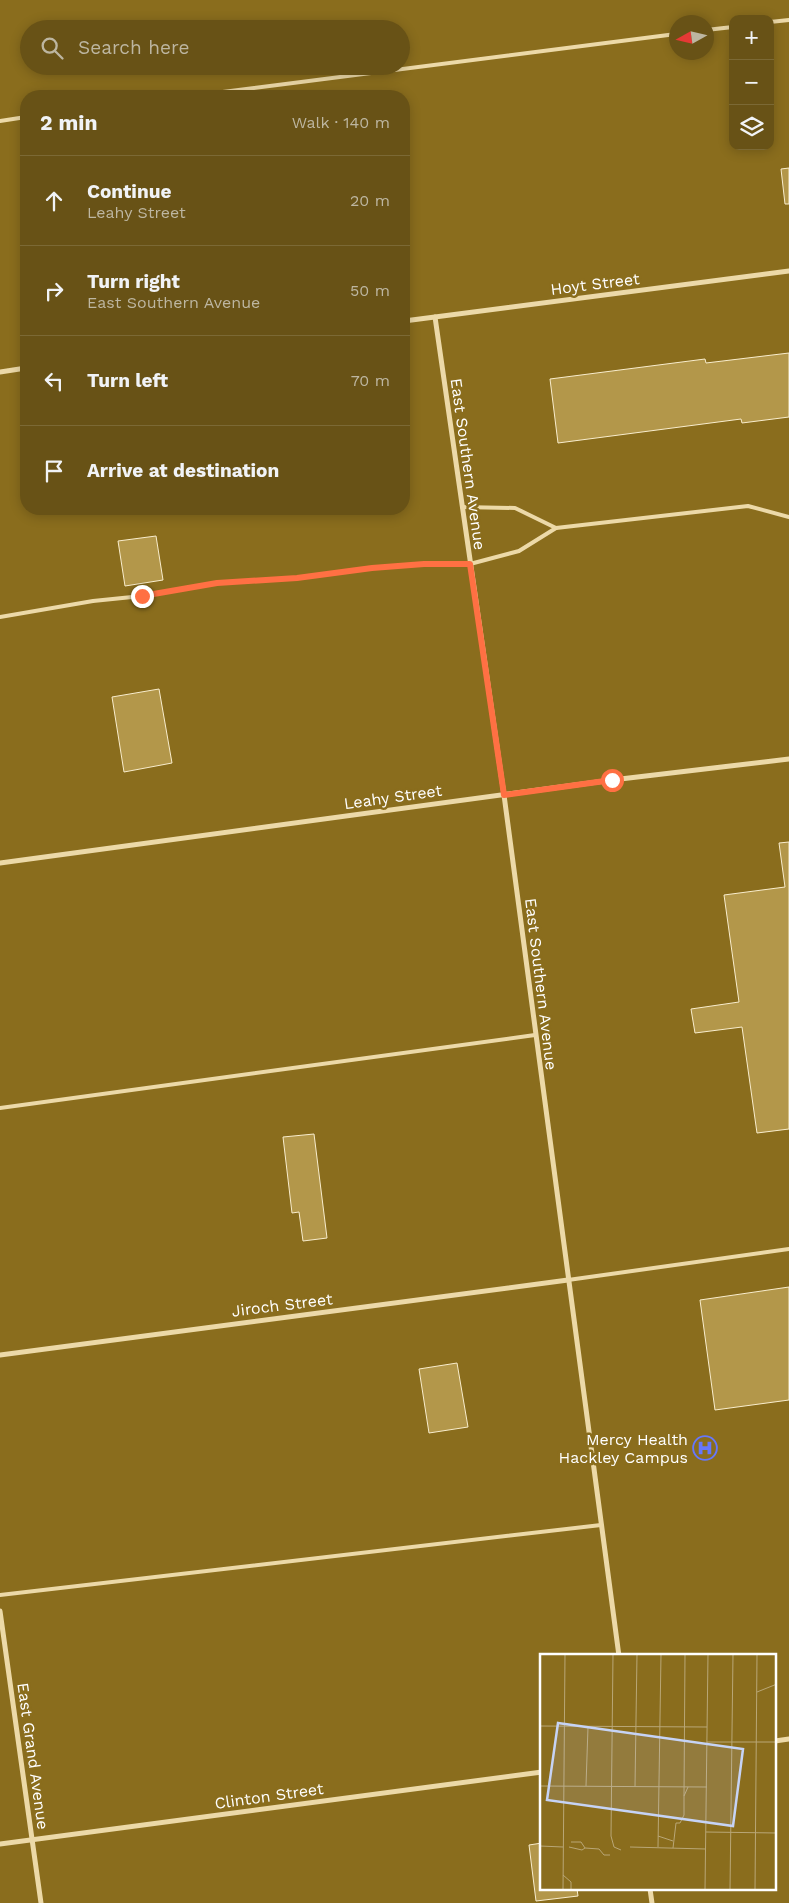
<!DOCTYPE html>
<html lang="en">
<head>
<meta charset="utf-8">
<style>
	body { margin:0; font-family:"Work Sans",sans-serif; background:#6d581f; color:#f1f3f6 }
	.controls { position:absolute; right:15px; top:15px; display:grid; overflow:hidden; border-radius:10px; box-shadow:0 2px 12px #0003 }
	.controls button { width:45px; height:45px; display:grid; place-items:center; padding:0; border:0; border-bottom:1px solid #7b6935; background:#685216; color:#f1f3f6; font:25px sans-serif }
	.compass { position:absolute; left:669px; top:15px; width:45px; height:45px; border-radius:50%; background:#685216; box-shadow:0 2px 12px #0003; rotate:262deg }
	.stop { position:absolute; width:15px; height:15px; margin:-11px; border:4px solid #ff7043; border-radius:50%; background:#fff }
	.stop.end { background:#ff7043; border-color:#fff; box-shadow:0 1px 5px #0008 }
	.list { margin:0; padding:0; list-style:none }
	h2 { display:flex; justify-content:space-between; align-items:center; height:65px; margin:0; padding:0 20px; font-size:21px }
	h2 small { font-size:16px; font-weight:400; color:#bdb6a1 }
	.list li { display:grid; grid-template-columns:32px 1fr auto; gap:15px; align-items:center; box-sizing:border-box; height:90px; padding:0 20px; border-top:1px solid #7b6935 }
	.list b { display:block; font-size:19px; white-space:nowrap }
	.list p { margin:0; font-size:16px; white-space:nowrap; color:#bdb6a1 }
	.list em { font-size:16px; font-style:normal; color:#bdb6a1 }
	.icon { flex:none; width:28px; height:28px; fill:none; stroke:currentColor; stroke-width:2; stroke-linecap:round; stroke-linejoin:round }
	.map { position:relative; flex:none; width:789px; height:1903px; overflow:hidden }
	.search { position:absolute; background:#685216; box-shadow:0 2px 12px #0003; left:20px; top:20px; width:390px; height:55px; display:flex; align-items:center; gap:12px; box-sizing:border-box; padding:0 18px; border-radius:28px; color:#bdb6a1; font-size:19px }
	.panel { position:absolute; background:#685216; box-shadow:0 2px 12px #0003; left:20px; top:90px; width:390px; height:425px; border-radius:20px }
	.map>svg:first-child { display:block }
</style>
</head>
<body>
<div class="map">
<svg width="789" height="1903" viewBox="0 0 789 1903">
	<rect width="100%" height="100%" fill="#8a6d1d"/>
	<g fill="#b3974a" stroke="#f9edcd">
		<path d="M789,168v36h-4l-4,-35z"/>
		<path d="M789,353v64l-47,6 -1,-4 -183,24 -8,-64 155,-20 1,4z"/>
		<path d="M156,536l7,44 -38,6 -7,-45z"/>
		<path d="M159,689l13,74 -48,9 -12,-75z"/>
		<path d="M789,842v287l-32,4 -15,-106 -47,6 -4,-24 48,-7 -15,-107 61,-8 -6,-44z"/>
		<path d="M314,1134l13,104 -24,3 -4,-29 -7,1 -9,-76z"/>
		<path d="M789,1287v113l-74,10 -15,-110z"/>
		<path d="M457,1363l11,64 -39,6 -10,-64z"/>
		<path d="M542,1843v46h35l1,7 -42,5 -7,-56z"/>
	</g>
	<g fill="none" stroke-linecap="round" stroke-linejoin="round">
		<g stroke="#ecd9a8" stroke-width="4">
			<path d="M770,22l19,-2"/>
			<path d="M706,30l27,-3"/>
			<path d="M191,96l485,-62"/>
			<path d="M0,121l26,-4"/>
			<path d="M556,528l192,-22 41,11"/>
			<path d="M0,617l93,-16 49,-5 75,-13 80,-5 75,-10 52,-4h46l49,-13 37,-23 -41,-20 -53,-1"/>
			<path d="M0,1108l535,-73"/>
			<path d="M568,1280l221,-31"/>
			<path d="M0,1595l601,-70"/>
		</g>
		<g stroke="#ecd9a8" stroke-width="5">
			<path d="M435,317l69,478 115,861"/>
			<path d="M404,321l385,-50"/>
			<path d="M0,372l26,-4"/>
			<path d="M0,863l612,-83 177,-21"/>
			<path d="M0,1355l568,-75"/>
			<path d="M0,1611l41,292"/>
			<path d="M775,1741l14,-2"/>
			<path d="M0,1844l542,-72"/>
			<path d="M650,1889l2,14"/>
		</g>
	</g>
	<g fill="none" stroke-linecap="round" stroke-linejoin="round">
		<path stroke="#ff7043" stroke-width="6" d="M142,596l75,-13 80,-5 75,-10 52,-4h46l34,231 108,-15"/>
	</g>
	<defs>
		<g id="hospital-ring" transform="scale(1.25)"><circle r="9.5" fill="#8a6d1d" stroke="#6677fb" stroke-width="1.5"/><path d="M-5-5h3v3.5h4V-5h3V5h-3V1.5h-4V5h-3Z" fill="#6677fb"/></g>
	</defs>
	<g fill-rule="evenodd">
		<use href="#hospital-ring" x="705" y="1448"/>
	</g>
	<g text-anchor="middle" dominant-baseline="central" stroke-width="5" stroke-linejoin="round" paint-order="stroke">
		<g font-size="16" fill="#fff" stroke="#8a6d1d">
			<text transform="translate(595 284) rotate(-7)">Hoyt Street</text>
			<text transform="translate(468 464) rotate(82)">East Southern Avenue</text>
			<text transform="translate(393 797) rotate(-8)">Leahy Street</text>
			<text transform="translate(541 984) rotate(83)">East Southern Avenue</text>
			<text transform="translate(282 1305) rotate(-7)">Jiroch Street</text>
			<text transform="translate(33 1756) rotate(82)">East Grand Avenue</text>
			<text transform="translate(269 1796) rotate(-8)">Clinton Street</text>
		</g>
		<g font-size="16" fill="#fff" stroke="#8a6d1d" text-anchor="end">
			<text x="688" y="1439">Mercy Health<tspan x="688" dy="18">Hackley Campus</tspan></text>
		</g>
	</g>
	<g transform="translate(540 1654)">
		<rect width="236" height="236" fill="#8a6d1d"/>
		<path fill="none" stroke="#b9a777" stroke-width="1" d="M73,0l-2,182 3,11 7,3M145,0l-1,142 4,-9M217,38l20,-8M0,72l167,1M167,88h70M0,132l167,1M46,132l2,-59M95,133l2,-133M166,178l71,1M118,182l15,5M0,192l23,1M29,193l13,3 3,-2 -4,-6h-10M90,193l76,2M118,193l3,-193M45,194l14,1 5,6h6M133,194l3,-25h4l4,-8v-19M23,221l8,7v8M23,236l2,-236M165,236l3,-236M190,236l3,-236M215,236l2,-236"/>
		<path fill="#c6d3f5" fill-opacity="0.15" stroke="#c6d3f5" stroke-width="2.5" d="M18,69l185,26 -10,77 -186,-26z"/>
		<rect width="236" height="236" fill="none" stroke="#fff" stroke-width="2.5"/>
	</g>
</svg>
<div class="controls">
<button>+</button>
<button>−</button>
<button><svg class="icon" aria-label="layers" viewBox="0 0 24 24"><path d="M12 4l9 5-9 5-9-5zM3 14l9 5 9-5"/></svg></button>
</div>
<svg class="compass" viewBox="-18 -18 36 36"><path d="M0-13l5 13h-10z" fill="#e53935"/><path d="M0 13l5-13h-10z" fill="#bdb6a1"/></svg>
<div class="stop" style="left:612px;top:780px"></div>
<div class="stop end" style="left:142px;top:596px"></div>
<div class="search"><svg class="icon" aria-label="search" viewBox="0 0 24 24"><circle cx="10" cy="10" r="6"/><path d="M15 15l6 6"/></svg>Search here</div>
<section class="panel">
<h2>2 min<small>Walk · 140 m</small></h2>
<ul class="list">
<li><svg class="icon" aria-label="ahead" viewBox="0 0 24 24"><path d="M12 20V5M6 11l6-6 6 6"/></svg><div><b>Continue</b><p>Leahy Street</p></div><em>20 m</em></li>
<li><svg class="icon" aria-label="right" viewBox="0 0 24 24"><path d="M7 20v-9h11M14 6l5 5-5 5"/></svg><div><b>Turn right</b><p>East Southern Avenue</p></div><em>50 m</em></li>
<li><svg class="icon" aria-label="left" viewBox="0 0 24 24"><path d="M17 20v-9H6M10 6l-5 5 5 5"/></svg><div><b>Turn left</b></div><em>70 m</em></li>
<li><svg class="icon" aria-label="arrive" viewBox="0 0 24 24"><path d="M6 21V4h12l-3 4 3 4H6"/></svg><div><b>Arrive at destination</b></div></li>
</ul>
</section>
</div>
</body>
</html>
